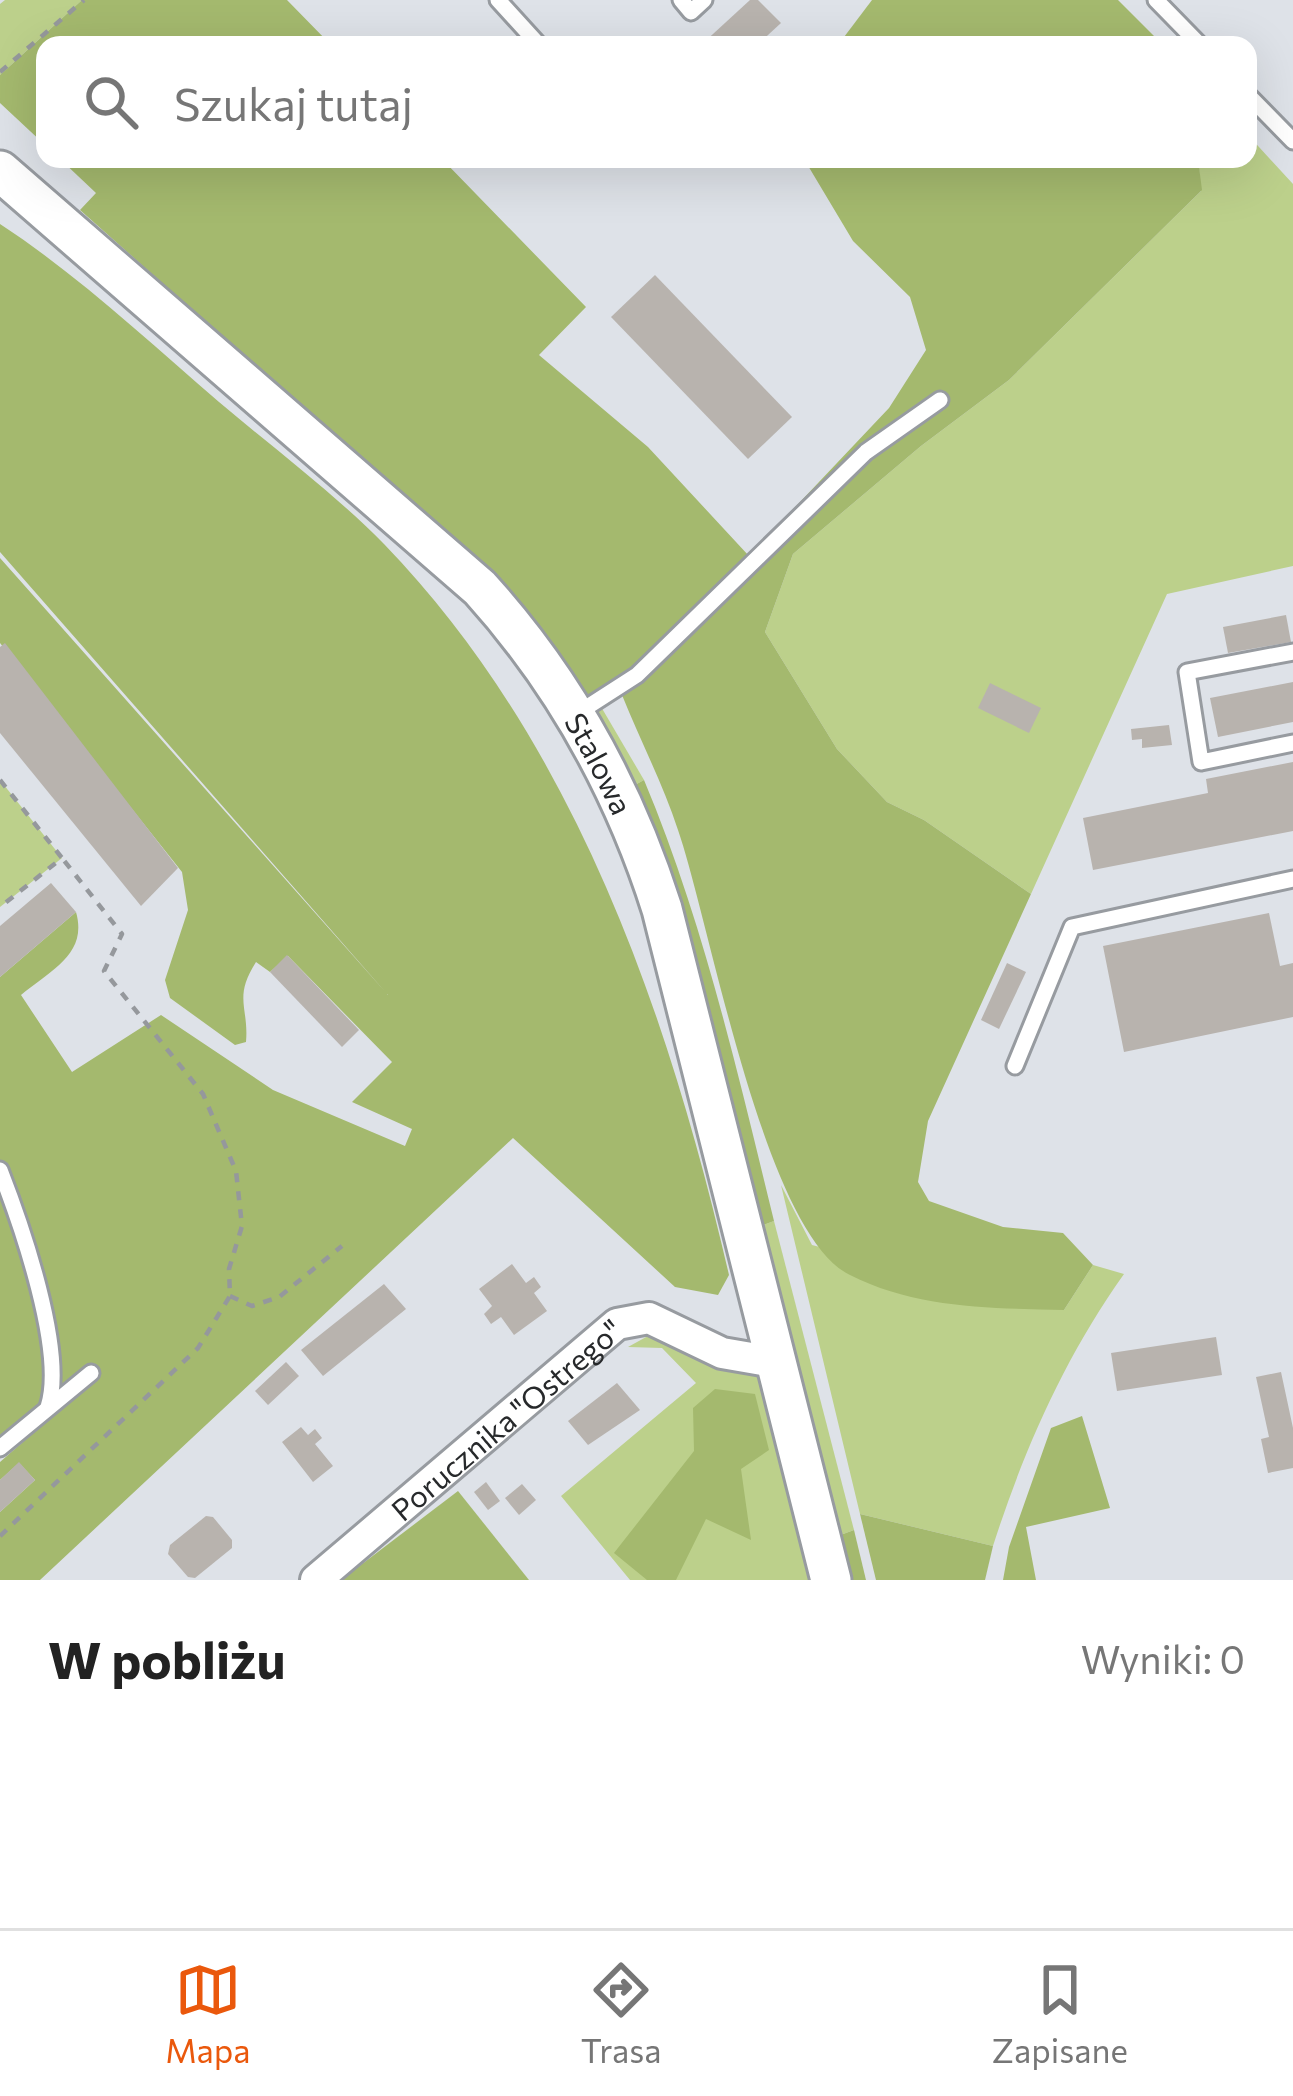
<!DOCTYPE html>
<html lang="pl">
<head>
<meta charset="utf-8">
<style>
	body { margin:0; font-family:Commissioner,sans-serif; background:#f6f6f6; color:#222 }
	.list { margin:0; padding:0; list-style:none }
	h2 { display:flex; justify-content:space-between; align-items:center; height:156px; margin:0; padding:0 48px; font-size:51px }
	h2 small { font-size:39px; font-weight:400; color:#767676 }
	.icon { flex:none; width:66px; height:66px; fill:none; stroke:currentColor; stroke-width:2; stroke-linecap:round; stroke-linejoin:round }
	.map { position:relative; flex:none; width:1293px; height:1580px; overflow:hidden }
	.search { position:absolute; background:#fff; box-shadow:0 12px 48px #0002; left:36px; right:36px; top:36px; height:132px; display:flex; align-items:center; gap:30px; box-sizing:border-box; padding:0 42px; border-radius:24px; color:#767676; font-size:45px }
	.sheet { height:348px; background:#fff }
	nav { display:flex; justify-content:space-around; align-items:center; box-sizing:border-box; height:168px; border-top:3px solid #e0e0e0; background:#fff; font-size:33px; color:#767676 }
	nav a { display:grid; justify-items:center; gap:6px }
	nav .on { color:#ea580c }
	.map>svg:first-child { display:block }
</style>
</head>
<body>
<div class="map">
<svg width="1293" height="1580" viewBox="0 0 1293 1580">
	<rect width="100%" height="100%" fill="#dee2e8"/>
	<g fill="#bcd08b">
		<path d="M5,0h77l-82,75v-71z"/>
		<path d="M1248,135l45,49v382l-126,28 -136,300 -107,-74 -37,-18 -50,-53 -72,-117 28,-78 128,-108 88,-66 192,-189 -3,-32h50z"/>
		<path d="M600,705l44,75 -11,6 -45,-74z"/>
		<path d="M0,780l62,78 -62,49z"/>
		<path d="M781,1185l31,60 252,65 29,-45 31,9c-59,83 -100,175 -131,272l-133,-32z"/>
		<path d="M774,1221l80,309 -19,7 -77,-310z"/>
		<path d="M657,1331l107,40 51,209h-185l-69,-84 135,-113 -34,-35 -34,-1z"/>
	</g>
	<g fill="#a4b96e">
		<path d="M82,0h205l44,45h-286v100l-45,-42v-28z"/>
		<path d="M872,0h246l45,45h-325z"/>
		<path d="M60,159h382l144,148 -47,48 109,92 101,109 140,-148 37,-58 -16,-53 -57,-56 -49,-82h394l4,31 -193,190 -88,66 -128,108 -28,78 72,117 50,53 37,18 107,74 -103,227 -10,61 11,19 74,26 60,6 30,32 -29,45c-73,-2 -147,-1 -214,-35 -86,-42 -139,-349 -172,-445 -15,-46 -38,-90 -56,-135l-34,16 -195,-223 -313,-278 16,-17z"/>
		<path d="M0,224c78,51 148,117 219,178 54,46 115,91 165,142 191,198 284,468 345,731l-11,20 -43,-8 -162,-149 -473,442h-40v-68l35,-32 -16,-17 -19,17v-18l78,-68 -11,-14 -67,57v-460l76,-65c12,42 -25,58 -55,83l51,77 89,-57 112,75 132,56 7,-17 -60,-27 40,-40 -104,-106 -18,16 -14,-10c-23,36 -7,45 -10,80l-11,3 -65,-47 -5,-18 23,-70 -6,-38 -182,-229v-85l388,437 -388,-443z"/>
		<path d="M644,780c59,140 94,294 130,441l-16,6 -125,-441z"/>
		<path d="M715,1389l40,5 14,56 -28,19 10,71 -45,-21 -30,61h-29l-33,-27 80,-102 -1,-43z"/>
		<path d="M1082,1416l28,92 -84,19 10,53h-33l6,-33 42,-119z"/>
		<path d="M458,1491l71,89h-188z"/>
		<path d="M860,1514l133,32 -8,34h-109z"/>
		<path d="M854,1530l12,50h-20l-11,-43z"/>
	</g>
	<g fill="#b8b3ae">
		<path d="M750,0h8l23,23 -24,22h-56z"/>
		<path d="M655,275l137,142 -44,42 -137,-142z"/>
		<path d="M1286,615l5,27 -63,11 -5,-26z"/>
		<path d="M5,643l173,225 -37,38 -141,-173v-86z"/>
		<path d="M1293,682v40l-75,15 -8,-39z"/>
		<path d="M990,683l51,25 -12,25 -51,-25z"/>
		<path d="M1169,725l3,20 -30,3v-9l-10,1 -1,-11z"/>
		<path d="M1293,762v69l-200,39 -10,-52 125,-25 -2,-14z"/>
		<path d="M51,883l25,29 -76,65v-51z"/>
		<path d="M1269,913l11,53 13,-3v54l-169,35 -21,-106z"/>
		<path d="M287,955l72,75 -17,17 -72,-75z"/>
		<path d="M1007,963l19,9 -27,57 -18,-9z"/>
		<path d="M512,1264l14,19 8,-6 7,10 -7,6 13,18 -33,24 -13,-18 -10,7 -7,-10 8,-8 -13,-17z"/>
		<path d="M384,1284l22,25 -83,67 -22,-26z"/>
		<path d="M1216,1337l6,38 -105,16 -6,-38z"/>
		<path d="M286,1362l13,14 -31,29 -13,-14z"/>
		<path d="M1281,1372l12,56v40l-25,5 -7,-34 8,-2 -13,-60z"/>
		<path d="M617,1383l23,27 -52,35 -20,-24z"/>
		<path d="M301,1427l7,8 7,-6 7,9 -7,6 18,22 -20,16 -31,-40z"/>
		<path d="M19,1462l16,18 -35,32v-32z"/>
		<path d="M486,1482l14,19 -12,9 -14,-18z"/>
		<path d="M522,1484l14,16 -17,15 -14,-17z"/>
		<path d="M206,1516l7,1 19,23v8l-37,30 -7,-1 -20,-23 2,-9z"/>
	</g>
	<g fill="none" stroke-linecap="round" stroke-linejoin="round">
		<g stroke="#979ba0" stroke-width="21">
			<g id="service">
				<path d="M498,0l41,45"/>
				<path d="M681,0l10,12 13,-12"/>
				<path d="M1156,0l44,45"/>
				<path d="M1248,95l45,46"/>
				<path d="M1293,652l-106,20 14,90 92,-19"/>
				<path d="M578,713l59,-38 229,-223 74,-52"/>
				<path d="M1015,1066l57,-139 221,-48"/>
				<path d="M0,1170c21,54 66,182 48,237"/>
				<path d="M0,1448l91,-75"/>
			</g>
		</g>
		<g stroke="#979ba0" stroke-width="36">
			<g id="minor">
				<path id="s1" d="M316,1580l301,-256 32,-6 73,35 58,10"/>
			</g>
		</g>
		<g stroke="#979ba0" stroke-width="45">
			<g id="tertiary">
				<path id="s2" d="M0,171l480,417c84,93 144,201 182,321l169,671"/>
			</g>
		</g>
		<g stroke="#95989c" stroke-width="4.5" stroke-dasharray="9 9" stroke-linecap="butt">
			<path d="M0,72l84,-72"/>
			<path d="M0,780l62,78 -62,49"/>
			<path d="M230,1296l22,10 27,-9 63,-51"/>
			<path d="M0,1536l198,-188 32,-52 -1,-27 13,-43 -6,-55 -33,-77 -99,-123 18,-37 -60,-76"/>
		</g>
		<use href="#service" stroke="#fff" stroke-width="15"/>
		<use href="#minor" stroke="#fff" stroke-width="30"/>
		<use href="#tertiary" stroke="#fff" stroke-width="39"/>
	</g>
	<g text-anchor="middle" dominant-baseline="central" stroke-width="10" stroke-linejoin="round" paint-order="stroke">
		<g font-size="30" fill="#27292b" stroke="#ebeff5">
			<text stroke="none"><textPath href="#s2" startOffset="849">Stalowa</textPath></text>
			<text stroke="none"><textPath href="#s1" startOffset="249">Porucznika "Ostrego"</textPath></text>
		</g>
	</g>
</svg>
<div class="search"><svg class="icon" aria-label="search" viewBox="0 0 24 24"><circle cx="10" cy="10" r="6"/><path d="M15 15l6 6"/></svg>Szukaj tutaj</div>
</div>
<section class="sheet">
<h2>W pobliżu<small>Wyniki: 0</small></h2>
<ul class="list">
</ul>
</section>
<nav>
<a class="on"><svg class="icon" aria-label="map" viewBox="0 0 24 24"><path d="M3 6l6-2 6 2 6-2v14l-6 2-6-2-6 2zM9 4v14M15 6v14"/></svg>Mapa</a>
<a><svg class="icon" aria-label="directions" viewBox="0 0 24 24"><path d="M12 3l9 9-9 9-9-9zM9 14v-3h6M13 9l2 2-2 2"/></svg>Trasa</a>
<a><svg class="icon" aria-label="saved" viewBox="0 0 24 24"><path d="M7 4h10v16l-5-4-5 4z"/></svg>Zapisane</a>
</nav>
</body>
</html>
